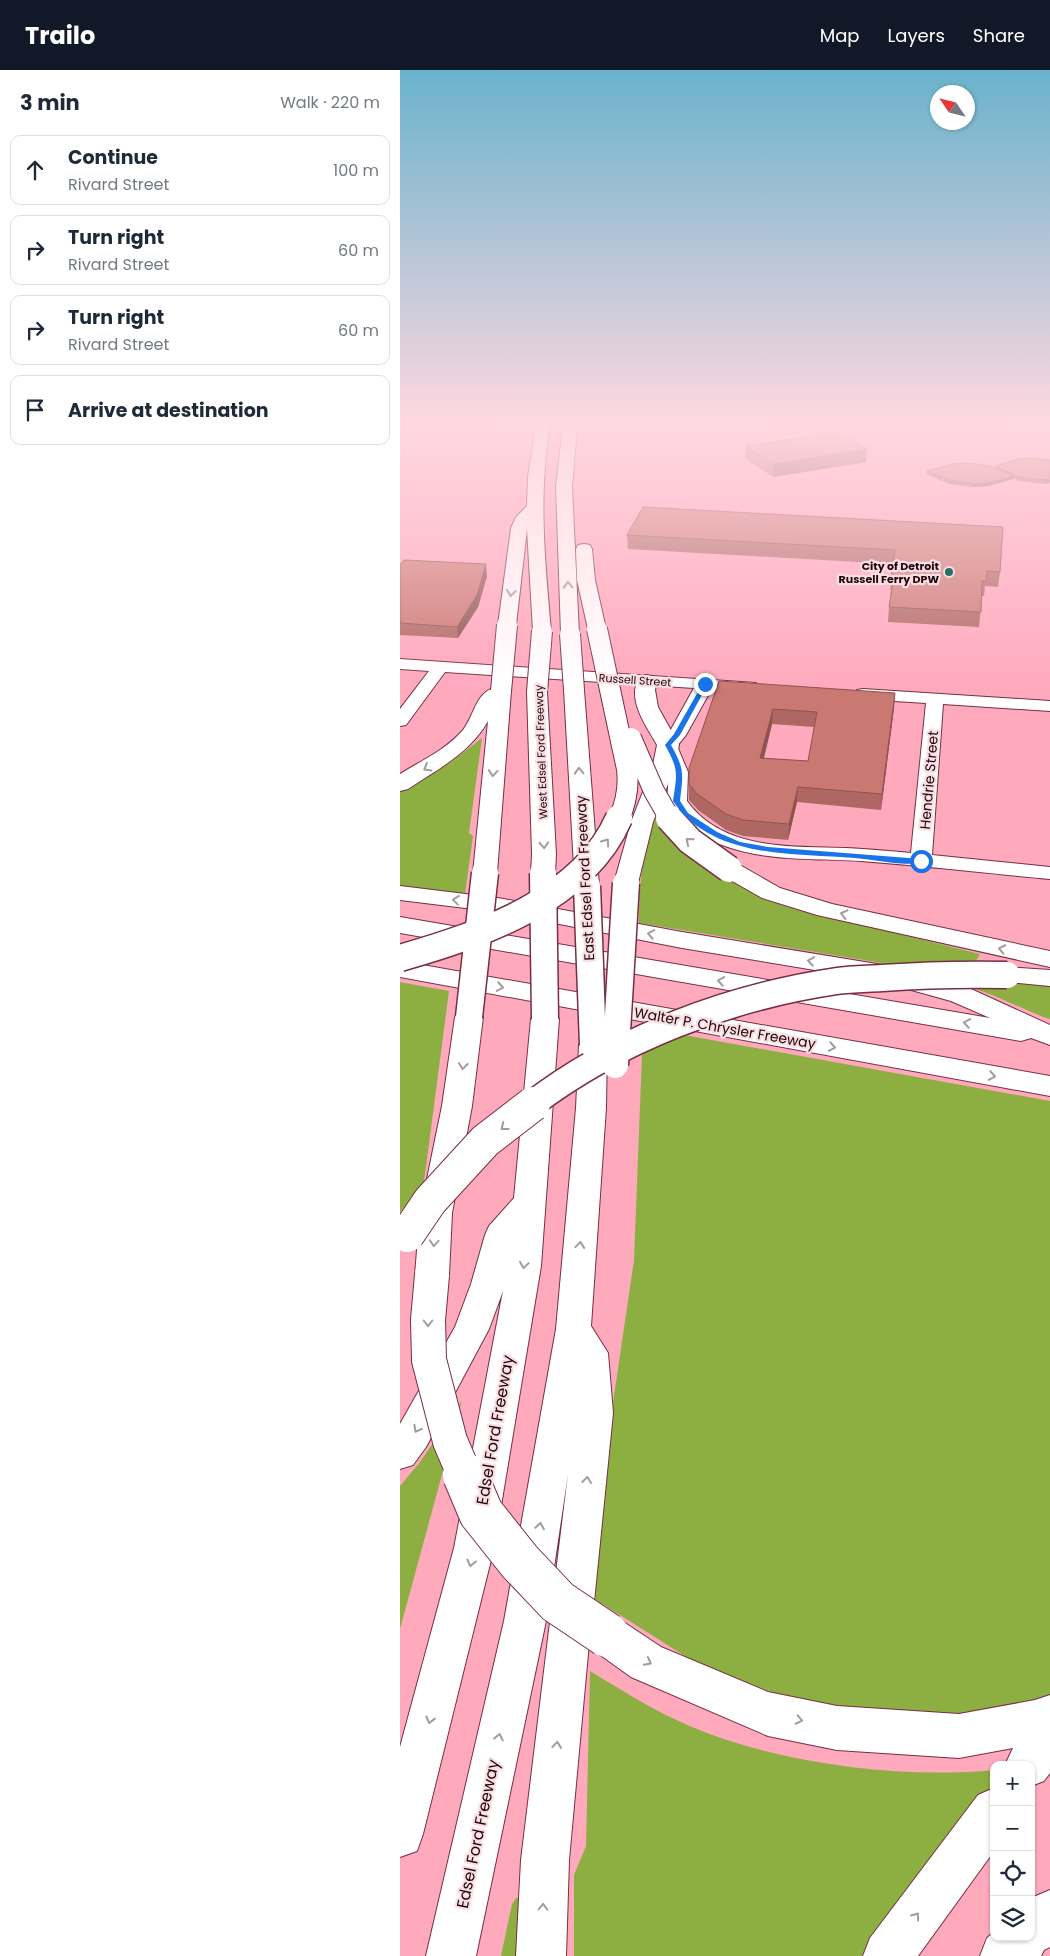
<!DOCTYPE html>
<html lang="en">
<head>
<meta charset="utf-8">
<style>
	body { margin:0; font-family:Poppins,sans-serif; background:#f6f6f7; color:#1f2937 }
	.controls { position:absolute; right:15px; bottom:15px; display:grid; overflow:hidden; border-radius:10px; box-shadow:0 1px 4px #0004 }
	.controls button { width:45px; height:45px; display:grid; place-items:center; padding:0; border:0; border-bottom:1px solid #e0e1e3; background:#fff; color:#1f2937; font:25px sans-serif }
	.compass { position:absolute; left:530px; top:15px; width:45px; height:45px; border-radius:50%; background:#fff; box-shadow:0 1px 4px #0004; rotate:305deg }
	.stop { position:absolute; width:15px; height:15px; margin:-11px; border:4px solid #1a73e8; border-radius:50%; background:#fff }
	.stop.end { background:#1a73e8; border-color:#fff; box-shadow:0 1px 5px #0008 }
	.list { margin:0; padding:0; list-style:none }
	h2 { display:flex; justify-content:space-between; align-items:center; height:65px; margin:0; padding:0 20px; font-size:21px }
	h2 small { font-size:16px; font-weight:400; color:#747a83 }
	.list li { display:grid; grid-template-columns:32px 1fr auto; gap:15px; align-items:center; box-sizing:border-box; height:70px; margin:0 10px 10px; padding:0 10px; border:1px solid #e0e1e3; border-radius:10px }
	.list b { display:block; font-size:19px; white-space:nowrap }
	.list p { margin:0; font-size:16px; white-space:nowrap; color:#747a83 }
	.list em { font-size:16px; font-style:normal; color:#747a83 }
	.icon { flex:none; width:28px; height:28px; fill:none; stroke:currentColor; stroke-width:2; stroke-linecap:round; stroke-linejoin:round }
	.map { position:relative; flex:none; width:650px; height:1886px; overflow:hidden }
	header { display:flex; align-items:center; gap:30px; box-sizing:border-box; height:70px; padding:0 25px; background:#111827; color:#fff }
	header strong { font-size:24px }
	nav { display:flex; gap:28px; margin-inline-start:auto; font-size:18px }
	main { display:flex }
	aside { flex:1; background:#fff }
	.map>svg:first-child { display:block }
</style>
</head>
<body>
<header>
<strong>Trailo</strong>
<nav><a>Map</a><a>Layers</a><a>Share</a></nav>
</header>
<main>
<aside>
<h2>3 min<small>Walk · 220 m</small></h2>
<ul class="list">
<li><svg class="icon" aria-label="ahead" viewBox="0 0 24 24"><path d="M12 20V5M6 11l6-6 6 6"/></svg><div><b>Continue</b><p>Rivard Street</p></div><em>100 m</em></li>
<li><svg class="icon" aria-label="right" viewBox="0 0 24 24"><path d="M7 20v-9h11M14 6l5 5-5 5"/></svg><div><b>Turn right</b><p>Rivard Street</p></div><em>60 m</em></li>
<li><svg class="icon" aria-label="right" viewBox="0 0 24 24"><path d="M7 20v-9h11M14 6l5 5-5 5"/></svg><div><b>Turn right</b><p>Rivard Street</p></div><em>60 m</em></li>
<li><svg class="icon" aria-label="arrive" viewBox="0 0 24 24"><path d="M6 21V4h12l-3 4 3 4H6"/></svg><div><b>Arrive at destination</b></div></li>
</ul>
</aside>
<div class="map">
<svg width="650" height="1886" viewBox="0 0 650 1886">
	<rect width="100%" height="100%" fill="#ffa9bd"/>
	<g fill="#8daf41">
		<path d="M82,668l-13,95 4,3 -8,58 -65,-8v-98l51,-26z"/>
		<path d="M257,736l7,14 142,91 174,43 -8,13 62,15 5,3 11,1v33l-7,-2 -51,-22 -43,-16 -73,-17 -237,-39c0,-40 4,-80 18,-117z"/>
		<path d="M0,912l49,9 -25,191 -24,30z"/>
		<path d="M284,965l366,66v596l-83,19 -144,-7 -116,-39 -122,-77 49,-333 8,-206z"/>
		<path d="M62,1331l-62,228v-143l20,-24z"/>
		<path d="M190,1601c25,15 50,31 76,44 90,46 228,65 328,55v15l-132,171h-288v-81l12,-29z"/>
		<path d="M116,1828h9l-2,58h-22l11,-52z"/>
	</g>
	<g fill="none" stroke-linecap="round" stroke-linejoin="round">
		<g stroke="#772e44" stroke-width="2">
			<path id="minor" d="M0,589l356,24 3,4 -3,4 -6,1 -39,-2 -25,45 -9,11 11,26 -1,29c36,50 105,45 159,47 22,1 44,3 65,5l15,-150 -63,-4 -6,-1 -3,-4 3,-4 6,-1 187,12v10l-107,-7 -11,151 118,12v12c-63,-6 -126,-13 -189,-18 -46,-3 -94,1 -139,-16 -23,-8 -41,-24 -55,-44l2,-29 -10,-27 10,-12 25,-45 -249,-16 -39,53 -6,1v-17l29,-38 -29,-2z"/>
		</g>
		<g stroke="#772e44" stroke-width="2">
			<g id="highway">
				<path d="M136,356h14c-12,69 -5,136 1,205l-2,4 -7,2 -7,-2 -2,-4 -6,-102 -11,96 -3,4 -6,2 -6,-2 -3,-4 13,-97 5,-11 11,-11 1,-29z"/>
				<path d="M163,356h14l-5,61 7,147 -2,4 -7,2 -7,-2 -2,-4 -5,-147z"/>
				<path d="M184,474l6,1 2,4 3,31 11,49 -2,4 -7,2 -7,-2 -2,-4 -11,-49 -1,-31 2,-4z"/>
				<path d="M247,605l7,2 3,4 -2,9 3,17 21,38 -5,24 -21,53 -15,61 -3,5 -9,2 -9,-2 -3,-5 17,-61 21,-53 5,-24c-10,-18 -32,-47 -17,-68z"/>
				<path d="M174,614l7,2 3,4 15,195 -3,5 -9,2 -9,-2 -3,-5 -11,-195 3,-4z"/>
				<path d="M101,615l7,2 3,4 -14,182 -3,5 -9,2 -9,-2 -3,-5 15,-152c-18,32 -50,48 -80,68l-8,2v-17c21,-13 47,-25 63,-44 14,-19 11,-38 38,-45z"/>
				<path d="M137,616l7,2 3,4 9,162 -1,19 -3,5 -9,2 -9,-2 -3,-5 1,-19 -5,-162 3,-4z"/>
				<path d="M329,792l9,2 42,24 52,16 218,47v16l-233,-52 -55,-17 -42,-24 -3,-5 3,-5z"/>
				<path d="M0,816l98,12 184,34 195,32 94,25 79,36v20l-19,-7 -10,3 -621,-108v-16l590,101 -39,-17 -76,-21 -193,-32 -184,-36 -98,-12z"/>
				<path d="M0,891l650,115v20l-650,-119z"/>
				<path d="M607,897l43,3v16l-52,-5 -4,-6 4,-6z"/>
				<path d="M69,938l10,3 4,6 -11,89 -20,107 -3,62 -5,9 -12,4 -12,-4 -5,-9 5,-62 22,-107 13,-89 4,-6z"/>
				<path d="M145,940l10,3 4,6 -18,247 -47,282 -71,286 -6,17 -17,6v-110l54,-199 49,-257 -14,38 -63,118 -13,18 -13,4v-45l55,-97 16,-43 14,-49 4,-9 25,-28 17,-179 4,-6z"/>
				<path d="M193,966l10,3 4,6 -1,63 -15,218 17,27 5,60 -21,209 15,-7 15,6 39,26 107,45 69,14 122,8 76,-14 15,-5v78l-6,8 -13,5v-21h-26l8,-17 -54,10 -122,-8 -69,-14 -137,-59 -39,-28 -3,-6 -20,217 -3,96h-50l5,-96 47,-386 -22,147 -70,335h-50l78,-335 52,-292 20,-221 3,-63 4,-6z"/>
				<path d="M594,1718v63l-76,105h-55l7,-18 108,-143z"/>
				<path d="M650,1820v57l-6,3 -3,6h-61l7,-18 7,-6v5h37v-39z"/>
			</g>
		</g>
		<use href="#minor" fill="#fff" fill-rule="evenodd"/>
		<use href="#highway" fill="#fff" fill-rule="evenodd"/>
		<g stroke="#772e44" stroke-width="22" stroke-linecap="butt">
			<g id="highway-bridge-far3">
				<path d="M197,559l30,140c2,17 -1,34 -8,50"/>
				<path d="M170,564l4,56"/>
				<path d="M101,621l6,-66"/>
				<path d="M137,622l5,-61"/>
				<path d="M231,668l23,53 16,28"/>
			</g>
		</g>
		<g stroke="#772e44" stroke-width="29" stroke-linecap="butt">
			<g id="highway-bridge-far2">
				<path d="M269,748l21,23 39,28"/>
				<path d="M143,803l2,146"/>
				<path d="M187,816l6,159"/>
				<path d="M0,888c80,-23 183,-57 219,-140"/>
				<path d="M69,947l16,-144"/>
				<path d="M215,995l11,-182"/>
				<path d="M131,1035c86,-66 198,-108 306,-124 15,-2 30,-2 45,-3 43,-3 82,-4 125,-3"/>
			</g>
		</g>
		<g stroke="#772e44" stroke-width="36" stroke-linecap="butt">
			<g id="highway-bridge-far1">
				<path d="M7,1165l23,-34 55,-60 48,-37"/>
				<path d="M32,1205l-4,45 1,40 21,81 15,35"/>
			</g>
		</g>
		<g stroke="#772e44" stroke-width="46" stroke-linecap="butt">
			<path id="highway-bridge" d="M65,1405l16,38 39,49 38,40 49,33"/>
		</g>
		<use href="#highway-bridge-far3" stroke="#fff" stroke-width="20"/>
		<use href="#highway-bridge-far2" stroke="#fff" stroke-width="26"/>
		<use href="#highway-bridge-far1" stroke="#fff" stroke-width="34"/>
		<use href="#highway-bridge" stroke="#fff" stroke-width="44"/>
	</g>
	<g fill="#ae6762" fill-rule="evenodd">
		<path d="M346,376l120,16 -93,15 -28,-19z"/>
		<path d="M650,390l-6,24 -25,-3 -6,-3v1l-25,7 -16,1 -23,-3 -23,-10 1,-3 67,-3 1,-2z"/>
		<path d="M603,457l-3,45 -2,15 -13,-1 -1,10h-2l-3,31 -91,-5 1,-15 2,-17h-1l2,-26 -264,-15 -1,-14z"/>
		<path d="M0,495l87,11 -9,31 -20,31 -58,-3z"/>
		<path d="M319,611l176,12 -1,15 -13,102 -84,-8 -9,38 -45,-4 -17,-6 -28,-20 -9,-10v-16zM372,654l42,3 -6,34 -44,-3z"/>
	</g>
	<g fill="#8d5450">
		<path d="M467,379l-1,13 -93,15v-13z"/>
		<path d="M614,406l-1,3 -25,7 -16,1 1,-3z"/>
		<path d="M645,410h5v3l-6,1z"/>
		<path d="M86,494l1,12 -9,31 -20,31 -1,-11z"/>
		<path d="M495,623l-1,15 -13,102 1,-16z"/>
		<path d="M373,639l-1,15 -12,49v-15z"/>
		<path d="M398,717l-1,15 -9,38 1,-16z"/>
	</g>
	<g fill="#ca7872" stroke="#8d5450" fill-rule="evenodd">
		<path d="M437,362l30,17 -94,15 -27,-18z"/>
		<path d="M633,388l17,2v20h-5l-26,-3 -24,-11 23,-7z"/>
		<path d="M568,393l22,3 24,10 -26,7 -15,1 -23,-4 -23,-9 26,-7z"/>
		<path d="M243,437l360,20 -3,45 -13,-1 -1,11 -4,-1 -1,31 -92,-5 5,-31h-3l4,-26 -268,-15z"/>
		<path d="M4,490l82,4 -9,31 -20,32 -57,-4v-58z"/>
		<path d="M319,611l176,12 -13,101 -84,-7 -9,37 -46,-4 -17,-6 -29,-20 -8,-10v-16zM373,639l44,3 -9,49 -48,-3z"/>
	</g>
	<defs><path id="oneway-chevron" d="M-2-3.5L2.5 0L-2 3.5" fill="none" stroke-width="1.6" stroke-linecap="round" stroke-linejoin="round" transform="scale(1.25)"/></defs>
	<g stroke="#a69b9e">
		<use href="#oneway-chevron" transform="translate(168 515) rotate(-92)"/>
		<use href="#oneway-chevron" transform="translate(111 523) rotate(97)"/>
		<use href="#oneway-chevron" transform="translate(27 698) rotate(149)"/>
		<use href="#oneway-chevron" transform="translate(179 701) rotate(-92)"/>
		<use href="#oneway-chevron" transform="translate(93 703) rotate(95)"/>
		<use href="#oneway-chevron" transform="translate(289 771) rotate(-140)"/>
		<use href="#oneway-chevron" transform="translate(206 772) rotate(-55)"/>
		<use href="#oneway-chevron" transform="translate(144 775) rotate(87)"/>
		<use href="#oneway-chevron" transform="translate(56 830) rotate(-173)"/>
		<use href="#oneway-chevron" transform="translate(444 844) rotate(-166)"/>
		<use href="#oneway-chevron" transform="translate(251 864) rotate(-169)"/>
		<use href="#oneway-chevron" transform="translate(602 879) rotate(-168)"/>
		<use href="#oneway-chevron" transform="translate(411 891) rotate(-171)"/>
		<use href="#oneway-chevron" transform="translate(321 911) rotate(-170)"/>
		<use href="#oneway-chevron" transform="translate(100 917) rotate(10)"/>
		<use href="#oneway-chevron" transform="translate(567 953) rotate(-170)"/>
		<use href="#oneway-chevron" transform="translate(432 977) rotate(10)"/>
		<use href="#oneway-chevron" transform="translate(63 996) rotate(97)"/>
		<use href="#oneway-chevron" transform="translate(592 1006) rotate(10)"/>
		<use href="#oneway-chevron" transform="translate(104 1057) rotate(142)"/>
		<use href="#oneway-chevron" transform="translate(34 1173) rotate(94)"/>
		<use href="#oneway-chevron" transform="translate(180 1175) rotate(-85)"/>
		<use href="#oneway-chevron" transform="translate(124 1195) rotate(98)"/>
		<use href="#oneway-chevron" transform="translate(28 1253) rotate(90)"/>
		<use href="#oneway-chevron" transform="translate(17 1359) rotate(119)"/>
		<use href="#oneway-chevron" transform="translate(187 1410) rotate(-83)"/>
		<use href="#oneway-chevron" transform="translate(140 1456) rotate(-81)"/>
		<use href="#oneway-chevron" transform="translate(71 1493) rotate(104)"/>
		<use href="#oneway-chevron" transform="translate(248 1592) rotate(28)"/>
		<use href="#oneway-chevron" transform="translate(30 1650) rotate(104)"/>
		<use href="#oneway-chevron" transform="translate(399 1650) rotate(12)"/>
		<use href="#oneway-chevron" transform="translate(99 1667) rotate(-78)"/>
		<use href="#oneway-chevron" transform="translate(157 1675) rotate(-84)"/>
		<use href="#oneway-chevron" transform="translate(143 1837) rotate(-88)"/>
		<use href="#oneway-chevron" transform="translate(516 1846) rotate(-54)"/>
	</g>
	<linearGradient id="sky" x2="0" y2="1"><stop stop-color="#69b2cc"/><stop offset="0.57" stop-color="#ffd8e1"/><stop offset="1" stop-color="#ffd8e1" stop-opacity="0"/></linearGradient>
	<rect width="650" height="620" fill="url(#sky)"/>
	<path fill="#1a73e8" d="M303,613l5,1 -28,51 -9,10c14,25 12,29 9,56l8,12 29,19 23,10 28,5 153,12 4,2 -2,2c-19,3 -47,-3 -68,-5 -62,-5 -143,1 -182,-57 4,-28 6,-31 -8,-56l9,-11z"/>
	<circle fill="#276f67" stroke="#f9dee3" stroke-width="2" cx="549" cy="502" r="5"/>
	<g text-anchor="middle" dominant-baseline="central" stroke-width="4.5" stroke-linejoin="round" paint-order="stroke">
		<g font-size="11" font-weight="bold" fill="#20040c" stroke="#f9dee3" text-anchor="end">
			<text x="539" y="496">City of Detroit<tspan x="539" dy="13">Russell Ferry DPW</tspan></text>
		</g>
		<g font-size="11" fill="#20040c" stroke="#f9dee3">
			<text transform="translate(235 610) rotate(4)">Russell Street</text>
			<text transform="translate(141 682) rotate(-92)">West Edsel Ford Freeway</text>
		</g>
		<g font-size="14" fill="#20040c" stroke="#f9dee3">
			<text transform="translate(529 710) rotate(-85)">Hendrie Street</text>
			<text transform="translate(185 808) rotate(-93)">East Edsel Ford Freeway</text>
			<text transform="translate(325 958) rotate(10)">Walter P. Chrysler Freeway</text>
		</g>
		<g font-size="16" fill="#20040c" stroke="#f9dee3">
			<text transform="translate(95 1360) rotate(-80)">Edsel Ford Freeway</text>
			<text transform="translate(78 1764) rotate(-78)">Edsel Ford Freeway</text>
		</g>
	</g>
</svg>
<div class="controls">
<button>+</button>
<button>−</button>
<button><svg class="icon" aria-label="locate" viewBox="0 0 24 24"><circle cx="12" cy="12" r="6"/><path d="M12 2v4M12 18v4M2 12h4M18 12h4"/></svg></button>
<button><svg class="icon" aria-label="layers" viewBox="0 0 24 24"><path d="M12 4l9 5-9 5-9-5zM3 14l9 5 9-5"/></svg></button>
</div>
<svg class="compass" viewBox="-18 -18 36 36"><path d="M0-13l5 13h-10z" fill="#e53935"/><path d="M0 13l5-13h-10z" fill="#747a83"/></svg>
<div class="stop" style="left:521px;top:791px"></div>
<div class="stop end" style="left:305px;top:614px"></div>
</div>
</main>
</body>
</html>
